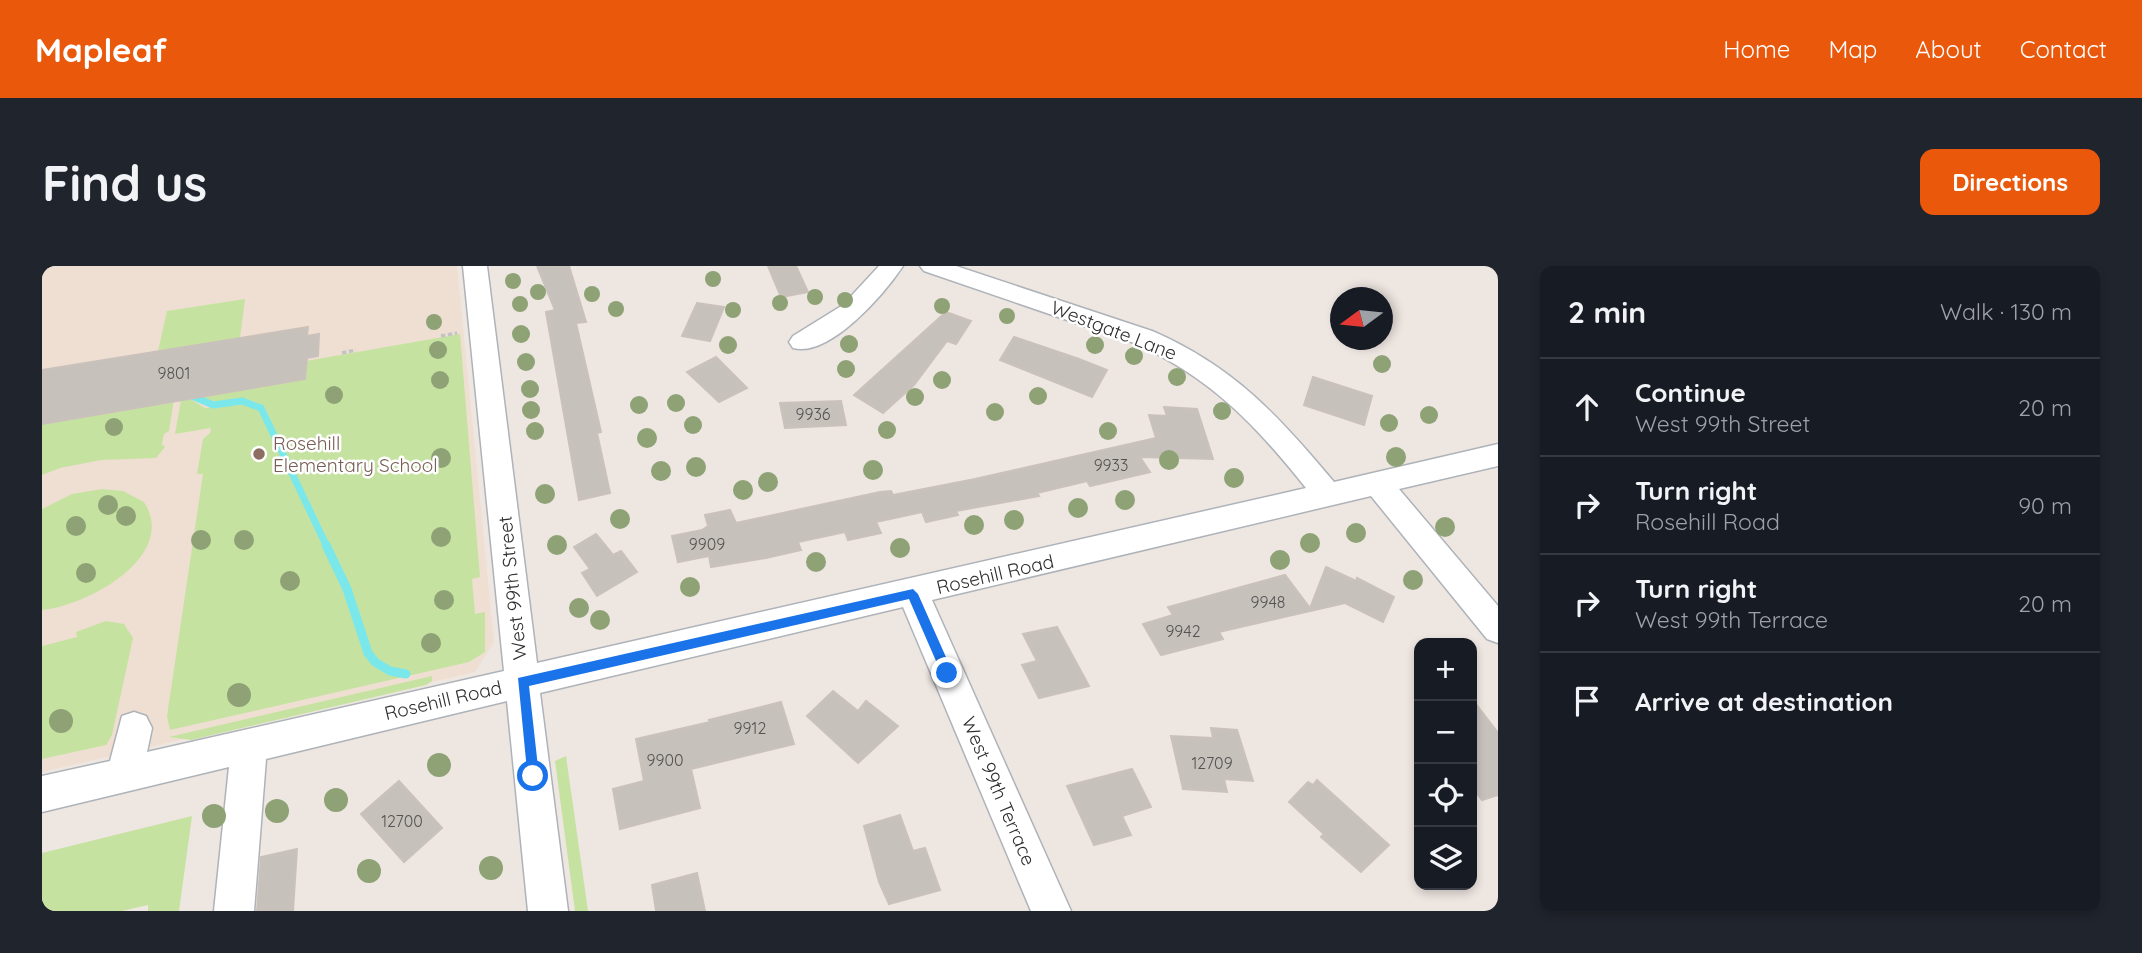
<!DOCTYPE html>
<html lang="en">
<head>
<meta charset="utf-8">
<style>
	body { margin:0; font-family:Quicksand,sans-serif; background:#20242c; color:#f1f3f6 }
	.controls { position:absolute; right:21px; bottom:21px; display:grid; overflow:hidden; border-radius:14px; box-shadow:0 4px 10px #0003 }
	.controls button { width:63px; height:63px; display:grid; place-items:center; padding:0; border:0; border-bottom:2px solid #363941; background:#171b24; color:#f1f3f6; font:35px sans-serif }
	.compass { position:absolute; left:1288px; top:21px; width:63px; height:63px; border-radius:50%; background:#171b24; box-shadow:0 4px 10px #0003; rotate:255deg }
	.stop { position:absolute; width:21px; height:21px; margin:-16px; border:5px solid #1a73e8; border-radius:50%; background:#fff }
	.stop.end { background:#1a73e8; border-color:#fff; box-shadow:0 2px 7px #0008 }
	.list { margin:0; padding:0; list-style:none }
	h2 { display:flex; justify-content:space-between; align-items:center; height:91px; margin:0; padding:0 28px; font-size:30px }
	h2 small { font-size:23px; font-weight:400; color:#9ea1a6 }
	.list li { display:grid; grid-template-columns:46px 1fr auto; gap:21px; align-items:center; box-sizing:border-box; height:98px; padding:0 28px; border-top:2px solid #363941 }
	.list b { display:block; font-size:26px; white-space:nowrap }
	.list p { margin:0; font-size:23px; white-space:nowrap; color:#9ea1a6 }
	.list em { font-size:23px; font-style:normal; color:#9ea1a6 }
	.icon { flex:none; width:38px; height:38px; fill:none; stroke:currentColor; stroke-width:2; stroke-linecap:round; stroke-linejoin:round }
	.map { position:relative; flex:none; width:1456px; height:645px; overflow:hidden; border-radius:14px }
	header { display:flex; align-items:center; gap:42px; box-sizing:border-box; height:98px; padding:0 35px; background:#ea580c; color:#fff }
	header strong { font-size:33px }
	nav { display:flex; gap:38px; margin-inline-start:auto; font-size:24px }
	.intro { display:flex; align-items:center; justify-content:space-between; box-sizing:border-box; height:168px; padding:0 42px }
	h1 { margin:0; font-size:49px }
	.button { padding:18px 32px; border-radius:14px; background:#ea580c; color:#fff; font-size:24px; font-weight:700 }
	main { display:flex; gap:42px; padding:0 42px }
	aside { flex:1; background:#171b24; border-radius:14px; box-shadow:0 4px 10px #0003 }
	.map>svg:first-child { display:block }
</style>
</head>
<body>
<header>
<strong>Mapleaf</strong>
<nav><a>Home</a><a>Map</a><a>About</a><a>Contact</a></nav>
</header>
<div class="intro"><h1>Find us</h1><a class="button">Directions</a></div>
<main>
<div class="map">
<svg width="1456" height="645" viewBox="0 0 1456 645">
	<rect width="100%" height="100%" fill="#eee6e1"/>
	<path fill="#efdfd2" d="M0,0h415l37,376 -19,30 -433,100z"/>
	<g fill="#c6e2a1">
		<path d="M203,33l-5,39 -82,13 9,-40z"/>
		<path d="M418,68l20,243 -8,2 3,35 10,-2v40l-16,10 -299,68 -3,-14 36,-242h-6l6,-35 7,-6 1,-5 -36,6 7,-40 23,14 44,-4 20,14c-7,-32 -51,-8 -72,-21l109,-36z"/>
		<path d="M133,127l-6,38 -5,3 -2,10 3,3 -9,11 -55,2 -41,8 -18,7v-51l125,-21z"/>
		<path d="M60,223l21,2 21,11c35,54 -57,104 -102,108v-101l30,-15z"/>
		<path d="M64,355l18,3 9,14 -21,97 -6,10 -64,14v-113l35,-9 -1,-5z"/>
		<path d="M390,410v5l-6,4 -235,55 -22,-3z"/>
		<path d="M524,490l22,155h-13l-20,-150z"/>
		<path d="M150,550l-13,95h-31v-6l-26,6h-80v-58z"/>
	</g>
	<g fill="none" stroke-linecap="round" stroke-linejoin="round">
		<path stroke="#7ae7eb" stroke-width="7" d="M143,127l28,12 29,-4 19,7 66,139"/>
		<path stroke="#7ae7eb" stroke-width="9" d="M284,279l21,44 21,64 7,9 15,9 16,3"/>
	</g>
	<g fill="#c7c1bc" stroke="#cac1bb" stroke-width="2">
		<path d="M495,0h32l17,56 -10,1 25,109 -4,1 13,60 -31,7 -33,-188 9,-2z"/>
		<path d="M726,0h28l12,26 -27,5z"/>
		<path d="M655,37l27,4 -14,34 -28,-5z"/>
		<path d="M904,46l25,9 -15,23 -9,-3 -33,44 -31,28 -29,-18z"/>
		<path d="M266,61l-1,9 12,-2 -1,22 -11,2 -2,21 -263,45v-54z"/>
		<path d="M972,71l65,22 28,11 -15,27 -92,-37z"/>
		<path d="M674,91l31,31 -28,14 -32,-30z"/>
		<path d="M1271,111l59,19 -8,29 -60,-20z"/>
		<path d="M799,135l5,24 -61,3 -5,-25z"/>
		<path d="M1122,141l33,2 16,50 -73,-2 10,15 -60,14 -3,-5 -50,12 2,3 -83,15 2,4 -32,7 -4,-10 -46,10 5,11 -33,7 -3,-8 -47,10 3,8 -35,8 -55,9 -2,-11 -31,6 -6,-26 30,-6 6,-4 -3,-11 25,-5 6,13 144,-31 11,-1 2,4 82,-16 181,-41 -7,-23 18,1z"/>
		<path d="M554,268l17,21 8,-4 16,21 -40,24 -15,-23 8,-4 -16,-22z"/>
		<path d="M1284,301l30,14 1,-3 37,19 -11,25 -38,-19 -126,29 4,7 -62,16 -18,-31 30,-9 -5,-8 117,-32 25,33z"/>
		<path d="M1015,361l32,59 -50,12 -17,-33 15,-4 -14,-27z"/>
		<path d="M791,425l25,20 8,-10 32,25 -40,37 -51,-47z"/>
		<path d="M1430,433l26,34v62l-16,5 -10,-13z"/>
		<path d="M739,436l13,42 -103,25 9,39 -80,21 -7,-40 31,-8 -8,-42 74,-17 -1,-2z"/>
		<path d="M1169,462l26,2 16,51 -29,-2 3,13 -44,-3 -12,-53 42,2z"/>
		<path d="M1090,503l19,38 -29,9 9,19 -37,10 -27,-59z"/>
		<path d="M1275,514l72,65 -28,27 -40,-35 3,-3 -35,-32 19,-20 5,3z"/>
		<path d="M357,515l43,47 -38,34 -43,-48z"/>
		<path d="M858,549l13,36 12,-3 15,42 -51,14 -10,-22 -15,-56z"/>
		<path d="M255,583l-4,62h-36l4,-54z"/>
		<path d="M655,607l8,38h-49l-4,-26z"/>
	</g>
	<g fill="none" stroke-linecap="round" stroke-linejoin="round">
		<g stroke="#aeb3b9" stroke-width="3">
			<g id="minor">
				<path d="M421,0h24l50,397 769,-175c-51,-64 -96,-111 -172,-145l-210,-72 -4,-5h36l196,65c81,35 127,85 182,151l164,-38v22l-99,23 99,117v37l-11,-4 -116,-143 -439,104 139,311h-40l-128,-304 -363,86 28,218h-40l-21,-210 -241,58 -12,152h-40l15,-144 -187,45v-36l68,-15 12,-45 12,-4 12,4 6,12 -5,24 357,-81z"/>
				<path d="M837,0h24c-18,27 -73,92 -110,82l-4,-6 4,-6 50,-31z"/>
			</g>
		</g>
		<g stroke="#c4c4c4" stroke-width="3.5" stroke-dasharray="4.5 2.5" stroke-linecap="butt">
			<path d="M399,70l16,-3"/>
			<path d="M300,87l14,-3"/>
		</g>
		<use href="#minor" fill="#fff" fill-rule="evenodd"/>
	</g>
	<g fill="#8ea276">
		<circle cx="671" cy="13" r="8"/>
		<circle cx="471" cy="15" r="8"/>
		<circle cx="496" cy="26" r="8"/>
		<circle cx="550" cy="28" r="8"/>
		<circle cx="773" cy="31" r="8"/>
		<circle cx="803" cy="34" r="8"/>
		<circle cx="738" cy="37" r="8"/>
		<circle cx="478" cy="38" r="8"/>
		<circle cx="900" cy="40" r="8"/>
		<circle cx="574" cy="43" r="8"/>
		<circle cx="691" cy="44" r="8"/>
		<circle cx="965" cy="50" r="8"/>
		<circle cx="392" cy="56" r="8"/>
		<circle cx="479" cy="68" r="9"/>
		<circle cx="807" cy="78" r="9"/>
		<circle cx="686" cy="79" r="9"/>
		<circle cx="1053" cy="79" r="9"/>
		<circle cx="396" cy="84" r="9"/>
		<circle cx="1092" cy="90" r="9"/>
		<circle cx="484" cy="96" r="9"/>
		<circle cx="1340" cy="98" r="9"/>
		<circle cx="804" cy="103" r="9"/>
		<circle cx="1135" cy="111" r="9"/>
		<circle cx="398" cy="114" r="9"/>
		<circle cx="900" cy="114" r="9"/>
		<circle cx="488" cy="123" r="9"/>
		<circle cx="292" cy="129" r="9"/>
		<circle cx="996" cy="130" r="9"/>
		<circle cx="873" cy="131" r="9"/>
		<circle cx="634" cy="137" r="9"/>
		<circle cx="597" cy="139" r="9"/>
		<circle cx="489" cy="144" r="9"/>
		<circle cx="1180" cy="145" r="9"/>
		<circle cx="953" cy="146" r="9"/>
		<circle cx="1387" cy="149" r="9"/>
		<circle cx="1347" cy="157" r="9"/>
		<circle cx="651" cy="159" r="9"/>
		<circle cx="72" cy="161" r="9"/>
		<circle cx="845" cy="164" r="9"/>
		<circle cx="493" cy="165" r="9"/>
		<circle cx="1066" cy="165" r="9"/>
		<circle cx="605" cy="172" r="10"/>
		<circle cx="1354" cy="191" r="10"/>
		<circle cx="399" cy="192" r="10"/>
		<circle cx="1127" cy="194" r="10"/>
		<circle cx="654" cy="201" r="10"/>
		<circle cx="831" cy="204" r="10"/>
		<circle cx="619" cy="205" r="10"/>
		<circle cx="1192" cy="212" r="10"/>
		<circle cx="726" cy="216" r="10"/>
		<circle cx="701" cy="224" r="10"/>
		<circle cx="503" cy="228" r="10"/>
		<circle cx="1083" cy="234" r="10"/>
		<circle cx="66" cy="239" r="10"/>
		<circle cx="1036" cy="242" r="10"/>
		<circle cx="84" cy="250" r="10"/>
		<circle cx="578" cy="253" r="10"/>
		<circle cx="972" cy="254" r="10"/>
		<circle cx="932" cy="259" r="10"/>
		<circle cx="34" cy="260" r="10"/>
		<circle cx="1403" cy="261" r="10"/>
		<circle cx="1314" cy="267" r="10"/>
		<circle cx="399" cy="271" r="10"/>
		<circle cx="159" cy="274" r="10"/>
		<circle cx="202" cy="274" r="10"/>
		<circle cx="1268" cy="277" r="10"/>
		<circle cx="515" cy="279" r="10"/>
		<circle cx="858" cy="282" r="10"/>
		<circle cx="1238" cy="294" r="10"/>
		<circle cx="774" cy="296" r="10"/>
		<circle cx="44" cy="307" r="10"/>
		<circle cx="1371" cy="314" r="10"/>
		<circle cx="248" cy="315" r="10"/>
		<circle cx="648" cy="321" r="10"/>
		<circle cx="402" cy="334" r="10"/>
		<circle cx="537" cy="342" r="10"/>
		<circle cx="558" cy="354" r="10"/>
		<circle cx="389" cy="377" r="10"/>
		<circle cx="197" cy="429" r="12"/>
		<circle cx="19" cy="455" r="12"/>
		<circle cx="397" cy="499" r="12"/>
		<circle cx="294" cy="534" r="12"/>
		<circle cx="235" cy="545" r="12"/>
		<circle cx="172" cy="550" r="12"/>
		<circle cx="449" cy="602" r="12"/>
		<circle cx="327" cy="605" r="12"/>
	</g>
	<path fill="#1a73e8" d="M871,323l5,5 35,79 -1,4h-9l-34,-78 -380,87 10,90 -2,5h-9l-10,-103z"/>
	<circle fill="#8d6e63" stroke="#fff" stroke-width="2.5" cx="217" cy="188" r="7"/>
	<g text-anchor="middle" dominant-baseline="central" stroke-width="5" stroke-linejoin="round" paint-order="stroke">
		<g font-size="16" fill="#545352">
			<text x="132" y="107">9801</text>
			<text x="771" y="148">9936</text>
			<text x="1069" y="199">9933</text>
			<text x="665" y="278">9909</text>
			<text x="1226" y="336">9948</text>
			<text x="1141" y="365">9942</text>
			<text x="708" y="462">9912</text>
			<text x="623" y="494">9900</text>
			<text x="1170" y="497">12709</text>
			<text x="360" y="555">12700</text>
		</g>
		<g font-size="19" fill="#2e2e2e" stroke="#fff">
			<text transform="translate(1072 64) rotate(21)">Westgate Lane</text>
			<text transform="translate(953 308) rotate(-13)">Rosehill Road</text>
			<text transform="translate(470 322) rotate(-96)">West 99th Street</text>
			<text transform="translate(401 434) rotate(-13)">Rosehill Road</text>
			<text transform="translate(957 525) rotate(67)">West 99th Terrace</text>
		</g>
		<g font-size="19" fill="#785e54" stroke="#fff" text-anchor="start">
			<text x="231" y="177">Rosehill<tspan x="231" dy="22">Elementary School</tspan></text>
		</g>
	</g>
</svg>
<div class="controls">
<button>+</button>
<button>−</button>
<button><svg class="icon" aria-label="locate" viewBox="0 0 24 24"><circle cx="12" cy="12" r="6"/><path d="M12 2v4M12 18v4M2 12h4M18 12h4"/></svg></button>
<button><svg class="icon" aria-label="layers" viewBox="0 0 24 24"><path d="M12 4l9 5-9 5-9-5zM3 14l9 5 9-5"/></svg></button>
</div>
<svg class="compass" viewBox="-18 -18 36 36"><path d="M0-13l5 13h-10z" fill="#e53935"/><path d="M0 13l5-13h-10z" fill="#9ea1a6"/></svg>
<div class="stop" style="left:491px;top:510px"></div>
<div class="stop end" style="left:905px;top:407px"></div>
</div>
<aside>
<h2>2 min<small>Walk · 130 m</small></h2>
<ul class="list">
<li><svg class="icon" aria-label="ahead" viewBox="0 0 24 24"><path d="M12 20V5M6 11l6-6 6 6"/></svg><div><b>Continue</b><p>West 99th Street</p></div><em>20 m</em></li>
<li><svg class="icon" aria-label="right" viewBox="0 0 24 24"><path d="M7 20v-9h11M14 6l5 5-5 5"/></svg><div><b>Turn right</b><p>Rosehill Road</p></div><em>90 m</em></li>
<li><svg class="icon" aria-label="right" viewBox="0 0 24 24"><path d="M7 20v-9h11M14 6l5 5-5 5"/></svg><div><b>Turn right</b><p>West 99th Terrace</p></div><em>20 m</em></li>
<li><svg class="icon" aria-label="arrive" viewBox="0 0 24 24"><path d="M6 21V4h12l-3 4 3 4H6"/></svg><div><b>Arrive at destination</b></div></li>
</ul>
</aside>
</main>
</body>
</html>
